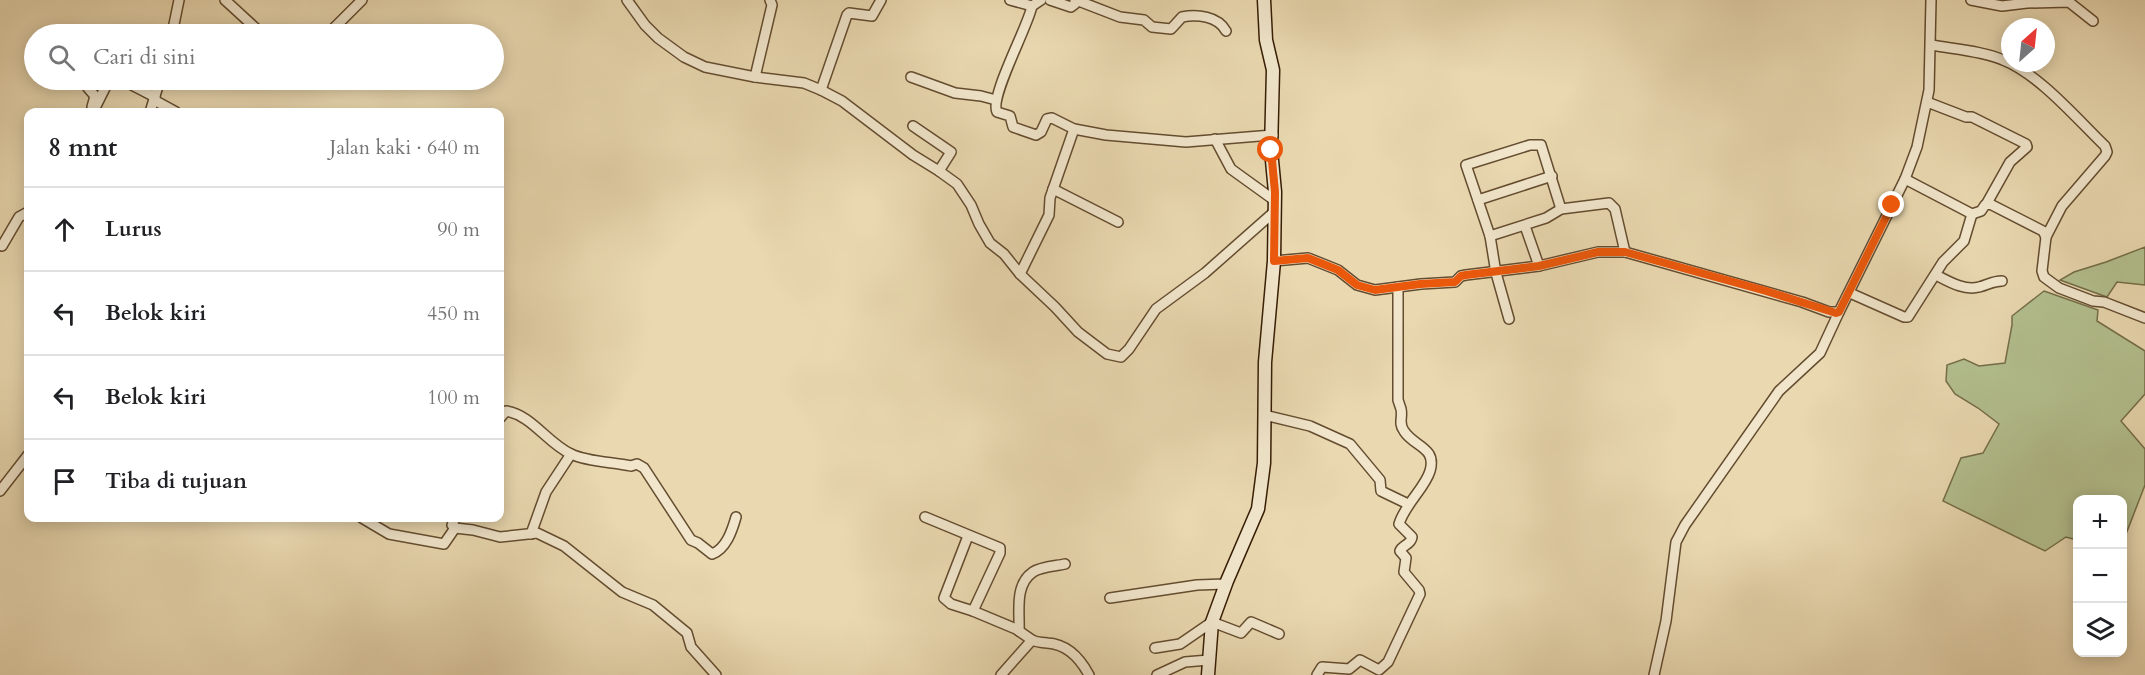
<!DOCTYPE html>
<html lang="id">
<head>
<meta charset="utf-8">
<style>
	body { margin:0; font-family:Cardo,serif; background:#f2f2f2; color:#202124 }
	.controls { position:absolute; right:18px; bottom:18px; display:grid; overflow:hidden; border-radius:12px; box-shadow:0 3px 15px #0003 }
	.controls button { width:54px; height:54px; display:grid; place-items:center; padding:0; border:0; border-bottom:2px solid #e0e0e0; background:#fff; color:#202124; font:30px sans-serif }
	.compass { position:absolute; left:2001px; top:18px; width:54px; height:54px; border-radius:50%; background:#fff; box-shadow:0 3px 15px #0003; rotate:27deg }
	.stop { position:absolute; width:18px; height:18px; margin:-14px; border:4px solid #ea580c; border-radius:50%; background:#fff }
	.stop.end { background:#ea580c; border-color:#fff; box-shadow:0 2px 6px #0008 }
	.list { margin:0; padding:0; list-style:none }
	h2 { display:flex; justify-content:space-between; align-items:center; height:78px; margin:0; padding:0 24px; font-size:26px }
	h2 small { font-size:20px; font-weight:400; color:#757577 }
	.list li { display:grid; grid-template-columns:39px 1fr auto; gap:18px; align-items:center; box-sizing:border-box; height:84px; padding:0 24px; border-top:2px solid #e0e0e0 }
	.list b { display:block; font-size:22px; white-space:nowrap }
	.list em { font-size:20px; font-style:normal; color:#757577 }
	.icon { flex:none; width:33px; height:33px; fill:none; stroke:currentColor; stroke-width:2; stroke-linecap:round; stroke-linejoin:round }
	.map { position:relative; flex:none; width:2145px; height:675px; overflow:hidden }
	.search { position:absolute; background:#fff; box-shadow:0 3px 15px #0003; left:24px; top:24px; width:480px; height:66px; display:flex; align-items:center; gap:15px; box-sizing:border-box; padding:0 21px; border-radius:33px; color:#757577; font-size:22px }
	.panel { position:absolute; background:#fff; box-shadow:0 3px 15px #0003; left:24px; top:108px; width:480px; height:414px; border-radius:12px }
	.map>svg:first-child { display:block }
</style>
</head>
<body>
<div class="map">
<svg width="2145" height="675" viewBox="0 0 2145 675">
	<rect width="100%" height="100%" fill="#e9d8b0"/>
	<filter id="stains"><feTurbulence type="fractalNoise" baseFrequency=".00333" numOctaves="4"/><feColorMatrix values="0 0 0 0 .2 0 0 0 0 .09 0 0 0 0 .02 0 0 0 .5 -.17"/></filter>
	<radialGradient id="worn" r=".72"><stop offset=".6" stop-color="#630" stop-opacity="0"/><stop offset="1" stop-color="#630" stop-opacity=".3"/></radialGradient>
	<g fill="#b3bf8e" stroke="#756e49" stroke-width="1.5">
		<path d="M2145,247v38l-28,-3 -10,15 -47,-17 14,-8 32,-10z"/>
		<path d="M2044,291l54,19 -1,11 48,30v43l-24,27 24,28v36l-19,49 -3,3 -1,-37h-44l-1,40 -11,-3 -21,14 -102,-50 18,-43 22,-5 16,-29 -21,-16 -23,-14 -9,-13 1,-16 17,-6 15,7 26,-3 7,-38v-9z"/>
	</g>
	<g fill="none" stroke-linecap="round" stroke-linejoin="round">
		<g stroke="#644c2f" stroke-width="12">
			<g id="street">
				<path d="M225,0l37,34"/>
				<path d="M627,0l18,25 13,13 26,19 21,10 50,10 49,6 17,7 21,11 71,54 26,16 18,13 14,21 8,19 11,19 14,11 16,20 35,33 23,25 29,22 14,3 8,-8 27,-40 49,-36 69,-61"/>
				<path d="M1010,0l22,6 9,-6"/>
				<path d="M1050,0l21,7 4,-3v-4"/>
				<path d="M1076,0l44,17 24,3 8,7 19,2 11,-12c15,-3 36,-1 44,14"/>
				<path d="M1971,0l31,6 25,-3 42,-1 24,19"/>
				<path d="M1032,6c-4,21 -43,91 -35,106l13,4 3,11 23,8 5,-3 6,-13 5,-1 22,11 32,6 80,7 87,-7"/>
				<path d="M172,34l7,-34"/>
				<path d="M328,34l34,-34"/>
				<path d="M1931,45c22,4 52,6 72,15 36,14 74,59 102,86l2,6 -2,4 -43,50 -16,31 -4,34 2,6 15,11 34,13 11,1 41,16"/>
				<path d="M755,77l17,-72 -2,-5"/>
				<path d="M911,77l44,16 26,3 15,4"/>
				<path d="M91,80l-3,8 7,8 -3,11 2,5"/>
				<path d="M122,80l33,17"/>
				<path d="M821,90l26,-75 2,-2 23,3 9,-16"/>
				<path d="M154,100l22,12"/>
				<path d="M1927,102l39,15h6l54,27 1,3 -17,15 -23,41"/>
				<path d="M96,106l13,-26"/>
				<path d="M150,112l10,-32"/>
				<path d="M913,126l38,26 -12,19"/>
				<path d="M1215,139l16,30 43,31"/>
				<path d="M1905,179l67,35 9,-3 4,-6 5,-1 53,27 3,6"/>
				<path d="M1053,189l65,33"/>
				<path d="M1478,200l74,-24"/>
				<path d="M1525,226l14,40"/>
				<path d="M1490,236l56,-18 15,-9 48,-6 6,6 10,43"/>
				<path d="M2,246l17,-29 9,-5"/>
				<path d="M1274,261l34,-3 30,12 19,15 18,5 46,-6 34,-2 6,-6 5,-1 73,-9 59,-14h27l177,50 27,10h10l66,-133 12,-32 12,-57 2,-90"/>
				<path d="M1020,274l29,-59 1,-17 24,-69"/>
				<path d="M1936,275c12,6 28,16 43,12 9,-2 13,-6 23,-6"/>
				<path d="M1850,293l54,24h4l35,-55 21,-21 8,-27"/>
				<path d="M1509,319l-13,-46 -6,-37 -24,-71 64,-20h11l20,64"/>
				<path d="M1264,415l46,11 40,18 30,36 1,11 27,13"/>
				<path d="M500,418l6,-7c26,4 41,32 65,43 17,8 41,8 60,12l6,-2 7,4 47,72 7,3 14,11c14,-5 20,-23 24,-37"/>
				<path d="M0,491l28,-36"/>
				<path d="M925,517l75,31v5l-27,58 43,18 16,11"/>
				<path d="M362,518l27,16 55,10 11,-16 -3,-3 3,-7"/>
				<path d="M455,528l18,2 27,7 37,-4 27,13 58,46 31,13 34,28 4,14 25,28"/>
				<path d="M531,534l15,-42 25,-38"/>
				<path d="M968,536l-24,62 7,6 22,7"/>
				<path d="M1110,598l87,-13 28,-1 2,-3"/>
				<path d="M1019,631c1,-19 -5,-46 14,-59 7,-5 23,-6 32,-8"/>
				<path d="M1155,648l25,-4 32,-22 29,11 10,-11 28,12"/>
				<path d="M1001,675l31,-35c6,3 9,2 15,3 20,1 33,15 42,32"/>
				<path d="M1157,675l28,-13 24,-2"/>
				<path d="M1317,675l5,-8 27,2 11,-9 19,10 9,-8 32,-68 -1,-4 -15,-18 2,-14 -6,-7c2,-6 11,-6 12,-14l-13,-13c6,-20 26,-36 31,-53 7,-24 -16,-24 -26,-40 -6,-8 -1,-13 -3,-22 -1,-3 -2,-6 -3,-9v-113"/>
				<path d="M1654,675l12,-54 10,-79 9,-17 94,-134 41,-38 19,-41"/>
			</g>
		</g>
		<g stroke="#371d04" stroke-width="15">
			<path id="secondary" d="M1208,675l4,-53 15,-41 31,-72 6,-46 1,-101 9,-101 1,-69 -4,-42 2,-80 -7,-30 -2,-40"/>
		</g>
		<use href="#street" stroke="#f1e6cc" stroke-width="9"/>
		<use href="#secondary" stroke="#f1e6cc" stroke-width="12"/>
	</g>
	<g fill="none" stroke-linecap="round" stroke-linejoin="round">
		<path stroke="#ea580c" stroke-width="8" d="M1271,150l4,42 -1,69 34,-3 30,12 19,15 18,5 45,-6 35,-2 6,-6 5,-1 73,-9 59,-14h27l141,39 70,22 3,-1 53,-107"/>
	</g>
	<rect width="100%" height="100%" filter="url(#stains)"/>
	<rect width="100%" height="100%" fill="url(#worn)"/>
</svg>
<div class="controls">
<button>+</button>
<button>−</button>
<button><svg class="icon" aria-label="layers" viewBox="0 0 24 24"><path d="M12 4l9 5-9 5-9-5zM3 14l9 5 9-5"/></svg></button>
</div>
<svg class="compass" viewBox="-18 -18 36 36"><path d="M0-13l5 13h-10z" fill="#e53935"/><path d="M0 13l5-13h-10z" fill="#757577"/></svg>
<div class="stop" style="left:1271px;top:150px"></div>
<div class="stop end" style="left:1892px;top:205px"></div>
<div class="search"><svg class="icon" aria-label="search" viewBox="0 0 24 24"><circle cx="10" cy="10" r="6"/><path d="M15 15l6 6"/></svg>Cari di sini</div>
<section class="panel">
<h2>8 mnt<small>Jalan kaki · 640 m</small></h2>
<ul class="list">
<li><svg class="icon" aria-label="ahead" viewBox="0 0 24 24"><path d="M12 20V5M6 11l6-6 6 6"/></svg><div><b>Lurus</b></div><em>90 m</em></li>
<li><svg class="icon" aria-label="left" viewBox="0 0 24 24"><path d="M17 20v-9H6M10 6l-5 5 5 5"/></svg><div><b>Belok kiri</b></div><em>450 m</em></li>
<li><svg class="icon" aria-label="left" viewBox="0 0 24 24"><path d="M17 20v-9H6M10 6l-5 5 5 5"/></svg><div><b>Belok kiri</b></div><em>100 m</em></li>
<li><svg class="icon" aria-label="arrive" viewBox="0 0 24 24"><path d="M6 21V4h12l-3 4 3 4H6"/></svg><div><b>Tiba di tujuan</b></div></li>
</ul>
</section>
</div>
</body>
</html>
